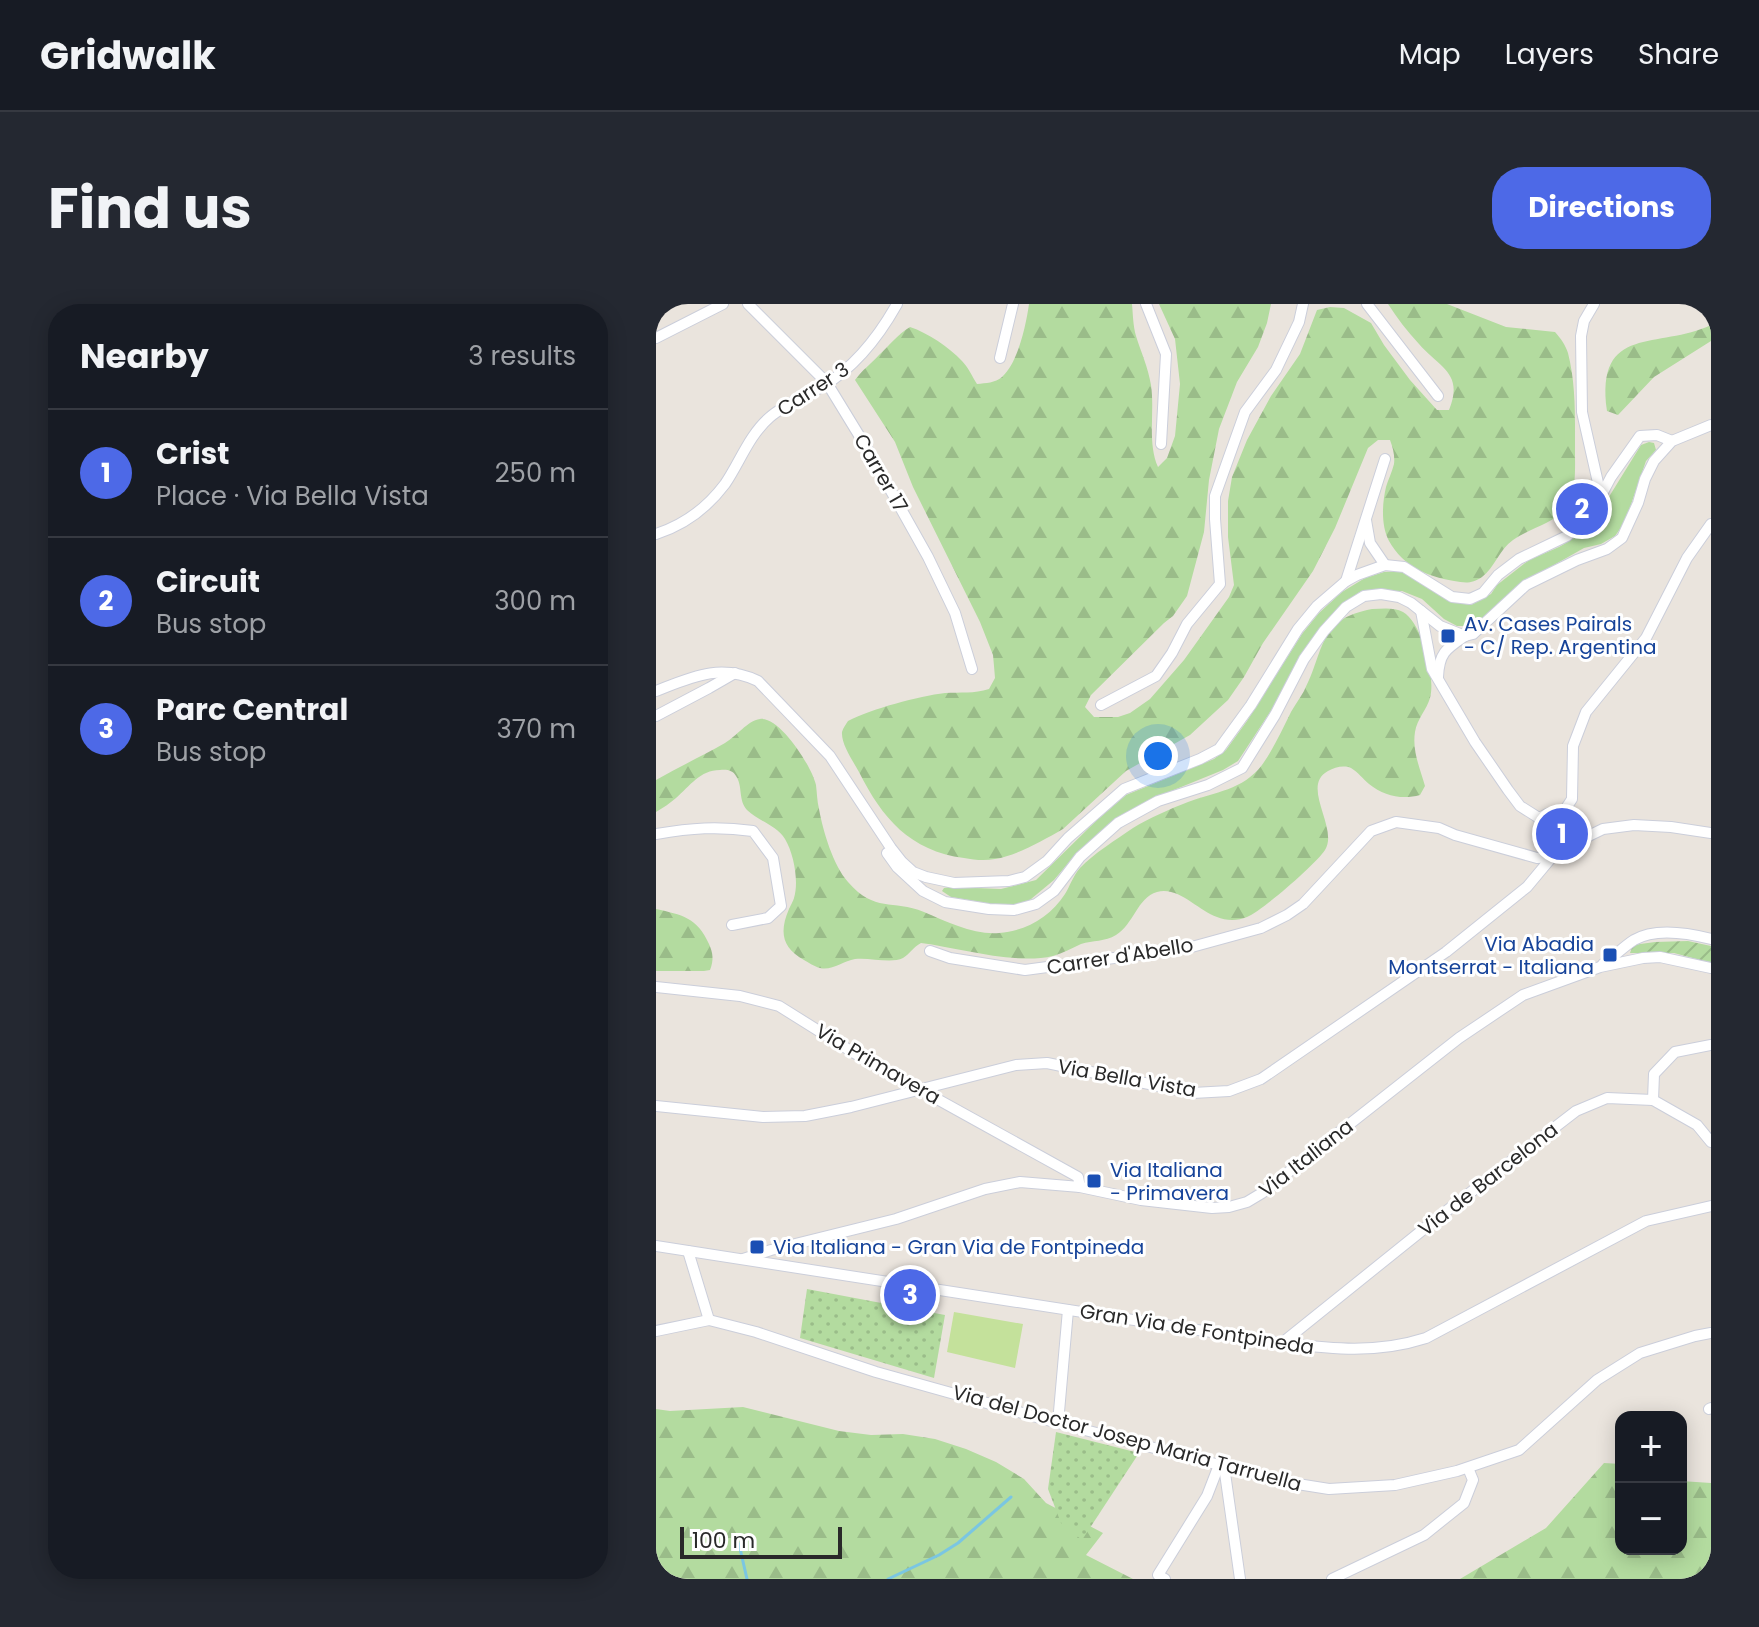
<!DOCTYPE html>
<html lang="en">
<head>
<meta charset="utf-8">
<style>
	body { margin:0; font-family:Poppins,sans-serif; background:#242831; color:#f1f3f6 }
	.controls { position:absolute; right:24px; bottom:24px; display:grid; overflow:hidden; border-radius:16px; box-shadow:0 4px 20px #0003 }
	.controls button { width:72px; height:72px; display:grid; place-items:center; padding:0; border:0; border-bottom:2px solid #363941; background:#171b24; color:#f1f3f6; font:40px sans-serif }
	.scale { position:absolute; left:24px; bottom:20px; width:162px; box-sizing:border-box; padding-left:8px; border:4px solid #292929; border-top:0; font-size:22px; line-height:28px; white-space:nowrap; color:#292929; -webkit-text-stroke:6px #fff; paint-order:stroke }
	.you { position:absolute; left:502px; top:452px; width:28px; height:28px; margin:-20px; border:6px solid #fff; border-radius:50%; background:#1a73e8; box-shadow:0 0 0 12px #1a73e833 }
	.badge { display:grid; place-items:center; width:52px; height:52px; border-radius:50%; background:#4d69e7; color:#fff; font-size:26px; font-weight:700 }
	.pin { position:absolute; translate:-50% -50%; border:4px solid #fff; box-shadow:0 2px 8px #0006 }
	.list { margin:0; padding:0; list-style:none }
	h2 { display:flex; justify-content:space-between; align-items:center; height:104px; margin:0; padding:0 32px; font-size:34px }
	h2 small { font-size:26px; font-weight:400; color:#9ea1a6 }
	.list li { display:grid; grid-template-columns:52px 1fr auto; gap:24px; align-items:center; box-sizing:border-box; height:128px; padding:0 32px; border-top:2px solid #363941 }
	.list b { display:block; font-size:30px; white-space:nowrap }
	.list p { margin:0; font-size:26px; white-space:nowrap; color:#9ea1a6 }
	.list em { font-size:26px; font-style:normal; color:#9ea1a6 }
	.map { position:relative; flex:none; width:1055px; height:1275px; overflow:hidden; border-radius:32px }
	header { display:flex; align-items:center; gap:48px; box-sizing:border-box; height:112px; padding:0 40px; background:#171b24; border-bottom:2px solid #363941 }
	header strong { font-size:38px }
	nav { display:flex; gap:44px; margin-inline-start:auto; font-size:28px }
	.intro { display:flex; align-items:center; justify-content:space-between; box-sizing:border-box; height:192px; padding:0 48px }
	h1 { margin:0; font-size:56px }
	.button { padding:20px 36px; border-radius:32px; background:#4d69e7; color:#fff; font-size:28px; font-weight:700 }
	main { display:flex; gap:48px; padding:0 48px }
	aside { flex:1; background:#171b24; border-radius:32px; box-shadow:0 4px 20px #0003 }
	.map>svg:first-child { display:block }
</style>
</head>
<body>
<header>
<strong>Gridwalk</strong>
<nav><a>Map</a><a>Layers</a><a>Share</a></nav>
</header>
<div class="intro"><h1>Find us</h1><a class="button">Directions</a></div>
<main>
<aside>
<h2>Nearby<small>3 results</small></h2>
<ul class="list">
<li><span class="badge">1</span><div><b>Crist</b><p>Place · Via Bella Vista</p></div><em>250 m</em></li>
<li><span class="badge">2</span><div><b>Circuit</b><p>Bus stop</p></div><em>300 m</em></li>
<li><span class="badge">3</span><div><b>Parc Central</b><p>Bus stop</p></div><em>370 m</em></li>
</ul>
</aside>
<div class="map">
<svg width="1055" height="1275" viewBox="0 0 1055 1275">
	<defs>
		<pattern id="forest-firs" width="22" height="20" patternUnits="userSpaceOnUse" patternTransform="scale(2)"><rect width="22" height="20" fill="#b3db9f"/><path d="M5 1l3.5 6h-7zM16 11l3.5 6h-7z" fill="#9abc89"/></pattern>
		<pattern id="park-dots" width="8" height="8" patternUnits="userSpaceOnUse" patternTransform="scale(2)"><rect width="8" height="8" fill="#b3db9f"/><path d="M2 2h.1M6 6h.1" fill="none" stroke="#9abc89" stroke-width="1.8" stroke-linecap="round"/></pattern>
		<pattern id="garden-furrows" width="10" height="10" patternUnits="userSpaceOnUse" patternTransform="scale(2)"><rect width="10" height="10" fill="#b3db9f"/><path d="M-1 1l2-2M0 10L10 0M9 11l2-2" fill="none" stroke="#9abc89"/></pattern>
	</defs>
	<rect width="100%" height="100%" fill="#eae4dd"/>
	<g fill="#b3db9f">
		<path d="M993,138l5,1 2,7 -10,11 -21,61 -10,14 -14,8 -17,4 -67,38 -32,34 -13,6h-15l-13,-7 -22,-20 -20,-8h-41l-21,15 -28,33 -13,19 -23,45 -38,58 -15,9 -64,26 -36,18 -13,10 -35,31 -21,25 -29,24 -21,2 -53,-9 -9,-6 2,-3 6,-1 51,2 35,-9 61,-60 29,-25 88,-36 12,-9 21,-29 55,-87 17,-21 23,-21 23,-14 19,-6 17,-1 52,31 18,3 20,-11 6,-9 32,-25 30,-13 37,-22 11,-25 34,-55z"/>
		<path d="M895,514l14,5 12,13 -18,12c-8,-9 -11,-17 -11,-29z"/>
	</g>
	<g fill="url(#forest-firs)">
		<path d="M373,0h103c1,11 1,21 4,32 5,16 12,31 15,49 4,27 -4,57 7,82l9,-9 8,-22 5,-52 -5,-45 -16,-35h112l-4,19 -9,24 -21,35 -18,47 -10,51 -5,52 -17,64 -14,20 -9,7 -73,72 -6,12 9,10h24l12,-4 20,-14 34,-39 45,-63 5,-12 -6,-48v-36l4,-24 15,-37 24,-44 29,-42 17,-44 13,-3 14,1 27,15 13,22 26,35 27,30h12c15,-37 -9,-42 -30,-66 -12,-13 -22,-26 -31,-40h59l59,23 49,5c6,7 10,12 13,21 8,31 7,65 7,97 0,15 1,34 -4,48 -9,25 -39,28 -58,42 -14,10 -18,27 -31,37 -10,7 -17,6 -28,4 -28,-5 -50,-14 -65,-40 -8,-15 -7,-37 -3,-54 2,-7 6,-15 8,-23 1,-8 -1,-16 -4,-24h-12l-10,8 -33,80 -22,43 -50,72 -19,34 -16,23 -38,35 -64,36 -63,58c-21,12 -45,26 -68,30 -10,2 -21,1 -31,-1 -54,-7 -82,-40 -105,-86 -6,-11 -18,-28 -17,-40 1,-4 4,-8 6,-11 23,-12 71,-25 97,-28 15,-1 29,1 44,-4l6,-11 -1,-12 -1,-11 -13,-33 -67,-135 -18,-45 -40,-62c7,-10 16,-16 24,-25 11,-10 18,-20 31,-28 18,6 39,20 52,34 6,6 10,15 15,23 9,-1 18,-1 25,-7 16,-14 24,-52 27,-73z"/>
		<path d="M1055,21v16l-57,36 -36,38 -11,-4c-12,-88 52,-61 104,-86z"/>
		<path d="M716,305c10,0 22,-2 31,3 19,11 33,64 27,86 -3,11 -13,21 -15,34 -3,19 5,36 10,54l-5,9c-18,5 -36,1 -51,-11 -6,-5 -11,-12 -18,-16 -7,-3 -16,-1 -23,3 -28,15 11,57 -3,79 -9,14 -63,61 -78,67 -9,4 -21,4 -30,0 -19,-6 -38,-31 -60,-25 -20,6 -23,32 -41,43 -11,7 -23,5 -35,9 -9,4 -18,9 -28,12 -38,9 -93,-8 -132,-13 -8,4 -11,11 -18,15 -12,6 -34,-1 -48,1 -12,2 -23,12 -35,9 -5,-1 -12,-6 -16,-8 -22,-12 -25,-28 -15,-51 0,0 5,-10 5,-11 5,-16 0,-44 -9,-59 -9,-14 -27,-18 -38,-29 -9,-10 -4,-24 -11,-34 -3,-6 -10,-7 -16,-6 -20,0 -30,16 -44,28 -6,5 -13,10 -20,14v-32c23,-13 46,-24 69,-37 12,-7 22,-22 35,-24 20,-3 52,48 56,66 1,8 1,16 3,24 4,22 14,56 29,73 27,31 44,17 76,30 23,10 50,23 75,21 27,-2 51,-16 66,-39 5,-8 8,-18 15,-26 13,-14 37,-29 53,-40 16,-10 37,-19 55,-26 27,-10 55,-12 74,-37 12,-17 20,-35 29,-53 4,-7 9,-14 13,-21 21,-40 13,-72 68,-82z"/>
		<path d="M0,605c26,6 41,8 53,35 4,9 5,16 1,26l-6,1h-48z"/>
		<path d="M87,1103l96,24 32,4 32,-1 32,5 31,10 30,13 28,17 22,24 57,30 -17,22 47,24h-477v-170l14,2z"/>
		<path d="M948,1159l17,1v85h60v-68l30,2v96h-251l86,-51z"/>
	</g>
	<g fill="url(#park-dots)">
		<path d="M151,985l138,26 -11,63 -134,-40z"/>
		<path d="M400,1128l83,21 -57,87 -21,-17 -13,-34z"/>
	</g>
	<path fill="url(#garden-furrows)" d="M1032,637l23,5v17l-37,-10h-44l3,-8 22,-3z"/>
	<path fill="#c4e19b" d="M298,1008l69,12 -8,44 -68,-16z"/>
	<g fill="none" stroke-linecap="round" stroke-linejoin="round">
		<g stroke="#7ac6e2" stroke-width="3">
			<path d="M83,1240l8,35"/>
			<path d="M232,1275l51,-24 19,-12 53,-46"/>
		</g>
		<g stroke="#cbceda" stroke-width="12">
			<g id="minor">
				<path d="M92,0l79,79 41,67 60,107 27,56 17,56"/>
				<path d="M490,0l20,50 -5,90"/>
				<path d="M711,0l71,92"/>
				<path d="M938,0l-10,17 -3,15 1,76 19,84"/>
				<path d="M0,34l67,-34"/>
				<path d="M344,54l13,-54"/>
				<path d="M710,216l4,23 15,22"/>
				<path d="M0,230c28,-9 51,-26 69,-50 15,-22 24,-49 45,-67 15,-13 36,-21 53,-31 32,-19 56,-50 74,-82"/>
				<path d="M690,277l39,-122"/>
				<path d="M765,307l11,58 43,73 33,48 12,16 19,12"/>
				<path d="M782,373c1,-24 8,-28 27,-41"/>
				<path d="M0,387c36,-14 64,-28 102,-10l72,75 61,92 11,14 11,10 13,5 28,6 55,-2 16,-4 22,-16 21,-23 56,-49 76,-30 19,-10 32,-44 47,-76 19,-23 29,-25 11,-6 28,-10 19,2 48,30 18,2 13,-6 15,-18 21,-16 48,-23 19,-18 15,-22 10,-19 29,-41 17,-1 15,6"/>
				<path d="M445,401l55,-29 16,-23 15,-29 33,-40 -5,-65v-23l30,-84 31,-42 23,-48 4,-18"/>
				<path d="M0,412l53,-28 26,-15"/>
				<path d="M908,507l8,-12 1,-53 13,-34 60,-74 41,-80 24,-34"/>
				<path d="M0,530c35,-6 62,-8 97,-3l20,27 8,48 -13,12 -36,7"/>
				<path d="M231,549l10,14 26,24 22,11 44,7 25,1 22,-6 18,-13 26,-34 38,-34 40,-22 50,-16 34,-17 33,-53 29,-56 20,-28 22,-24 18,-11 17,-2 18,3 12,6 29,23 25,10 8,-2 53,-49 51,-25 30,-11 15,-11 16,-35 7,-24 9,-18 18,-20 39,-16"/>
				<path d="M274,647l20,7 75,12 163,-22 73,-20 26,-13 16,-11 68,-73 25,-9 43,6 16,7 82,23 15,-1 -8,-17 -5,-22 8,-4 17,-3 21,27"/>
				<path d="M947,660c11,-7 20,-17 31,-24 22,-13 54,-7 77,-1"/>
				<path d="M0,683l84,9 39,10 75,47 224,124 2,10"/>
				<path d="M997,796l1,-26 21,-22 36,-7"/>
				<path d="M0,802l107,11 42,-1 46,-9 165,-42 31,-2 146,30 36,-2 32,-12 185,-127 81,-65 25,-30 22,-14 29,-14 31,-4 37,2 40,6"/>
				<path d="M0,942l626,97c51,6 94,11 144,-5l220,-117 65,-15"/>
				<path d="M32,947l21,69"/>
				<path d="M87,955l28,-9 125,-31 89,-30 35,-7 60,5 61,13 71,8 17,-1 18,-5 15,-9 197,-155 64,-43 77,-28 43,-9 17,-1 51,11"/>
				<path d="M0,1027l53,-11 47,12 120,40 182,51 227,59 44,7 66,-4 62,-14 62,-21 78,-70 43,-27 55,-17 16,-3"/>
				<path d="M626,1039l158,-127 136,-105 31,-13 46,2 44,25 14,17"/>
				<path d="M1053,1105l2,-1"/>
				<path d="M402,1119l10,-113"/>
				<path d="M568,1162l16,113"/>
				<path d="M509,1275l-7,-4 49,-79 12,-31"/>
				<path d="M676,1275l92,-44 40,-32 9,-23 -5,-12"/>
			</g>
		</g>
		<use href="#minor" stroke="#fff" stroke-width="10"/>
	</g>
	<g fill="#1a4fb4" stroke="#fff" stroke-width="3">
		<rect x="784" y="324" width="16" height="16" rx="4"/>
		<rect x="946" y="643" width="16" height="16" rx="4"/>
		<rect x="430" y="869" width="16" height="16" rx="4"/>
		<rect x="93" y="935" width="16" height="16" rx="4"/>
	</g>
	<g text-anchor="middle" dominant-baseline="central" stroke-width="6" stroke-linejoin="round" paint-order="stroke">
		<g font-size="20" fill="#292929" stroke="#fff">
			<text transform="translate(157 85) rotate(-33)">Carrer 3</text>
			<text transform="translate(225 169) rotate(60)">Carrer 17</text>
			<text transform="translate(464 652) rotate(-9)">Carrer d'Abello</text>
			<text transform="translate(222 760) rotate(30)">Via Primavera</text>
			<text transform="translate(471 774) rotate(10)">Via Bella Vista</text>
			<text transform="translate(650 854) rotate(-38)">Via Italiana</text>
			<text transform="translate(832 875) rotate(-38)">Via de Barcelona</text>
			<text transform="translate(541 1025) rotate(9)">Gran Via de Fontpineda</text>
			<text transform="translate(471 1134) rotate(15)">Via del Doctor Josep Maria Tarruella</text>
		</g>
		<g font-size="20" fill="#164399" stroke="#fff" text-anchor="start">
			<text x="808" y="320">Av. Cases Pairals<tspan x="808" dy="23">- C/ Rep. Argentina</tspan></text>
			<text x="938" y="640" text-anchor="end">Via Abadia<tspan x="938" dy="23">Montserrat - Italiana</tspan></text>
			<text x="454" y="866">Via Italiana<tspan x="454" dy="23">- Primavera</tspan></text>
			<text x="117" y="943">Via Italiana - Gran Via de Fontpineda</text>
		</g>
	</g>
</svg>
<div class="controls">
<button>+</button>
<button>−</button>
</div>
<div class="scale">100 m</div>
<div class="you"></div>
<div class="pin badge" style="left:906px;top:530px">1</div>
<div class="pin badge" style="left:926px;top:205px">2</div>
<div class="pin badge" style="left:254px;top:991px">3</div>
</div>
</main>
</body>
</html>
